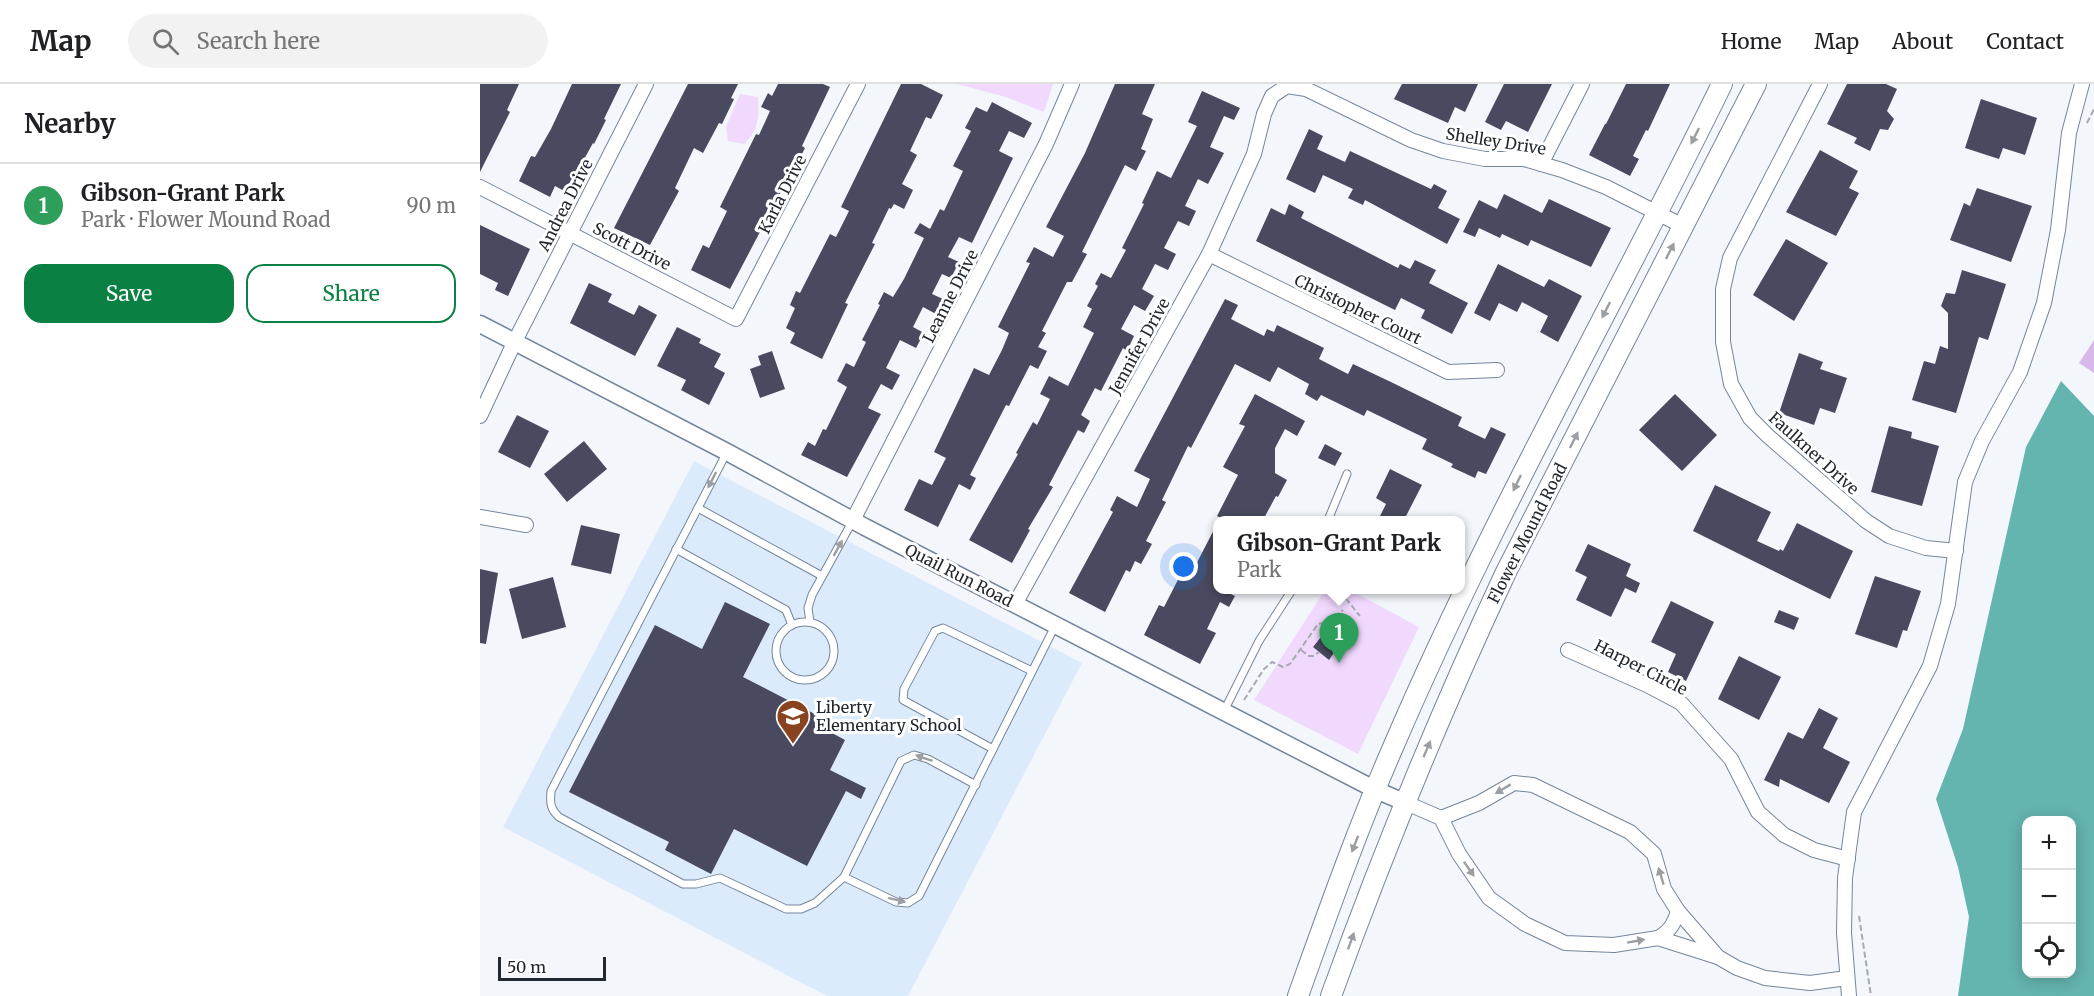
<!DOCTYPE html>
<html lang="en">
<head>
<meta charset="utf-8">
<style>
	body { margin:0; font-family:Merriweather,serif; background:#f2f2f2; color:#202124 }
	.controls { position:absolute; right:18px; bottom:18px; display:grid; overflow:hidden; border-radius:12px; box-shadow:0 3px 15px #0003 }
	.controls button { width:54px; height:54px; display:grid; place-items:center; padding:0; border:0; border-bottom:2px solid #e0e0e0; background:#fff; color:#202124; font:30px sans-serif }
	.scale { position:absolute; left:18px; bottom:15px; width:108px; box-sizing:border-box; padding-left:6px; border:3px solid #212830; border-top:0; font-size:16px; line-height:21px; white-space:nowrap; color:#212830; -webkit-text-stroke:4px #fff; paint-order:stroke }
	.you { position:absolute; left:704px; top:483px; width:21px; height:21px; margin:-15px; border:4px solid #fff; border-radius:50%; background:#1a73e8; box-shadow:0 0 0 9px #1a73e833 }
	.badge { display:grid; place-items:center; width:39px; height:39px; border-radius:50%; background:#0b8043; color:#fff; font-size:20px; font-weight:700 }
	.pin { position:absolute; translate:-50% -50px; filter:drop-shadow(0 2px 3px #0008) }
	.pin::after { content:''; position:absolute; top:32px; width:21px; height:18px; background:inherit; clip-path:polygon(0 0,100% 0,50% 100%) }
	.popup { position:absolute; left:733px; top:432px; width:252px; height:78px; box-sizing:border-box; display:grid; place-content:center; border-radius:12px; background:#fff; filter:drop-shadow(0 2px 4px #0005); font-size:20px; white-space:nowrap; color:#757577 }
	.popup b { font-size:22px; color:#202124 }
	.popup::after { content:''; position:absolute; left:50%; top:100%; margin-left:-12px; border:12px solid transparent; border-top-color:#fff }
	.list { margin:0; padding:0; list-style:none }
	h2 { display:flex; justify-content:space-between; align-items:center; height:78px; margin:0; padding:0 24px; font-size:26px }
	h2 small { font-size:20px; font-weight:400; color:#757577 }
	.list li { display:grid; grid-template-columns:39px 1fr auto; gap:18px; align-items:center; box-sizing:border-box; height:84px; padding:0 24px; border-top:2px solid #e0e0e0 }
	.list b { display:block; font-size:22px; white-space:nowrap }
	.list p { margin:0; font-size:20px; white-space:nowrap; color:#757577 }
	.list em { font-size:20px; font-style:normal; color:#757577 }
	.actions { display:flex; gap:12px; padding:18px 24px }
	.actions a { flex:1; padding:14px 0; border:2px solid #0b8043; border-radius:18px; text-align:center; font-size:21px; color:#0b8043 }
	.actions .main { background:#0b8043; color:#fff }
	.icon { flex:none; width:33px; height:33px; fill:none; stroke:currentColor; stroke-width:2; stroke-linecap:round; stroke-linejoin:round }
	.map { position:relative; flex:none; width:1614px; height:912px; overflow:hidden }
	header { display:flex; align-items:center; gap:36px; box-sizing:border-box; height:84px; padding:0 30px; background:#fff; border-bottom:2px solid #e0e0e0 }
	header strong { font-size:28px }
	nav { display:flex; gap:33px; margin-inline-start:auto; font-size:21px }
	.search { width:420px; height:54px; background:#f2f2f2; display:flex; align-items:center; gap:15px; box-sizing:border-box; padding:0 21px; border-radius:33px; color:#757577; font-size:22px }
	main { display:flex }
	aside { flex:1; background:#fff }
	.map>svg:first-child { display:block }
</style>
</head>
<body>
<header>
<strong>Map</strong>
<div class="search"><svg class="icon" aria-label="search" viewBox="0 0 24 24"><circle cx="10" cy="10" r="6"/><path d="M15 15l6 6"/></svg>Search here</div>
<nav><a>Home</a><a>Map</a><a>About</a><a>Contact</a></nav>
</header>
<main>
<aside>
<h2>Nearby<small></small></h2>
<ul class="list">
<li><span class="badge" style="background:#2e9e5b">1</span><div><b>Gibson-Grant Park</b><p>Park · Flower Mound Road</p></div><em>90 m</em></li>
</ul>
<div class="actions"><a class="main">Save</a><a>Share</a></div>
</aside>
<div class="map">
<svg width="1614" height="912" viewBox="0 0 1614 912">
	<rect width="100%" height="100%" fill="#f3f6fb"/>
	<path fill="#dcebfb" d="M214,377l388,202 -174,333h-81l-324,-169z"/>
	<g fill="#f1d9fe">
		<path d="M477,0h96l-9,28 -38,-15z"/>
		<path d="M260,10l18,3c1,19 1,33 -14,47l-16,-3 -2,-14z"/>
		<path d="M845,506h25l69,37 -61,127 -104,-54z"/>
	</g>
	<path fill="#d8b7eb" d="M1614,256v33l-15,-10z"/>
	<path fill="#64b4af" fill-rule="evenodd" d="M1581,297l33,35v580h-136l11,-79 -11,-50 -22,-68 27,-70 63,-282zM1546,736h46v154h-46z"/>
	<g fill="#494a5f">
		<path d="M0,0h39l-12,26 3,2 -30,60z"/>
		<path d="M92,0h49l-17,35 2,1 -12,24 -1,-1 -11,20 -1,-1 -15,30 -11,-6 -5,11 -31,-16 12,-25 4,1 16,-28z"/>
		<path d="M208,0h50l-7,14 3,1 -12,25 -3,-1 -16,30 -9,-5 -19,40 4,3 -29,54 -36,-17z"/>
		<path d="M298,0h45l7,3 -28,59 3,2 -12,24 -1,-1 -62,118 -39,-19 12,-25 6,3 18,-37 -7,-4 36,-73 3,1 11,-24 -9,-4 7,-14 4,3z"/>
		<path d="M421,0h20l22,11 -12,24 -5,-2 -16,34 7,4 -15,29 11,6 -9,19 -10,-5 -3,5 -2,-1 -17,35 3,1 -30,59 3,1 -26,55 -32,-16 5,-10 -9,-5 9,-20 -5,-3 6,-14 4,2 30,-59 6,3 13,-26 -8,-4z"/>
		<path d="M635,0h40l-13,30 11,5 -12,30 5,2 -10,20 -11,-6 -3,6 -40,81 5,2 -15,28h-5l-25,49 4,2 -8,14 9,4 -9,18 -8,-4 -21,41 -3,-1 -36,70 6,3 -6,12 -11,-6 -21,43 -34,-17 15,-31 13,6 14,-27 -12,-6 40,-84 15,7 13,-25 7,-17 -11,-6 32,-64 -4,-1 8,-15 19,10 11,-21 -18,-9 39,-74z"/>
		<path d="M922,0h76l-13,28 -10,-5 -7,16 -54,-24z"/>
		<path d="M1024,0h48l-24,48 -22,-11 -5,9 -16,-8z"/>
		<path d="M1146,0h44l-22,47 -2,-1 -13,26 6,3 -9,17 -41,-21 16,-31h1z"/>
		<path d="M1367,0h39l11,5 -10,22 7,8 -6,11 -8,-1 -10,22 -16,-8 3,-5 -30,-14z"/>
		<path d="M722,7l38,17 -6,12 -10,-4 -14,31 14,6 -16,31 -10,-5 -13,27 11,5 -7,15 -11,-5 -14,27 12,6 -8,16 -13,-6 -13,25 12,7 -9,15 -11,-6 -13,24 13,7 -7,15 -4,-3 -22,43 -6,-3 -14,27 9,6 -6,12 -6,-3 -29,55 4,2 -25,42 2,1 -18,33 -43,-23 49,-86 -2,-1 17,-31 4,3 13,-26 -10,-5 9,-18 19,10 26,-53 -11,-6 9,-18 -5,-3 11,-20 -3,-2 6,-11 10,5 15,-28 -4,-2 22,-44 -2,-1 15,-32 14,7 26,-52 -9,-4z"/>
		<path d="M1501,15l56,19 -12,37 -22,-7 -4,11 -34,-11z"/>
		<path d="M512,18l40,21 -8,15 -15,-7 -10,20 14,7 -41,85 -13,-6 -11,20 11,5 -8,16 -9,-4 -10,20 11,5 -7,15 -13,-7 -10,20 11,6 -8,15 -16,-8 -14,28 14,7 -8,15 -11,-6 -13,24 13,6 -34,63 -46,-22 7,-13 7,4 8,-17 3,1 21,-43 -10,-6 9,-18 8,4 12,-25 -4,-2 18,-35 -2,-1 6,-12 9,5 11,-18 20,-41 -10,-5 6,-10 10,6 10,-20 4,2 19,-40 -10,-5 18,-35 -6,-3 11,-21 11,5z"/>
		<path d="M829,45l14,7 -6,13 28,13 5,-11 81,38 3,-5 13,7 -9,17 22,11 -13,25 -82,-44 -2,5 -15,-7 5,-9 -30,-14 -8,18 -29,-14z"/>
		<path d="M1340,66l38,21 -9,17 10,5 -23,43 -50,-24z"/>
		<path d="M1497,104l55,18 -21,56 -61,-22 14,-37 6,3z"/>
		<path d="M1024,110l38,19 7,-14 62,29 -20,39 -60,-27 -3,6 -26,-12 -2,4 -21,-10 -4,9 -12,-5 16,-32 18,9z"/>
		<path d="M809,120l15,8 -3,6 97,50 2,-4 10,5 5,-9 21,10 -7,13 39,20 -16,31 -31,-16 4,-8 -24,-12 -6,12 -139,-69 15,-33 14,7z"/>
		<path d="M0,141l50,24 -22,47 -13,-6 3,-7 -18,-9z"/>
		<path d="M1306,155l42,24 -34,58 -41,-26z"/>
		<path d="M1018,180l46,23 5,-8 33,17 -24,46 -18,-10 8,-16 -26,-14 -5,10 -18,-9 -9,18 -16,-8z"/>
		<path d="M1482,186l44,14 -18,56 -9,-3 -23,76 -44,-13 12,-39 11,3 5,-18 8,3v-36l-7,-7 5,-13 9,1z"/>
		<path d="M109,199l23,11 -4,8 26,13 5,-10 18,10 -22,41 -65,-33z"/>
		<path d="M745,215l13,6 -7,14 33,17 3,-7 7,3 3,-7 47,23 -5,11 29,15 5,-10 40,19 69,34 -4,9 27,13 6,-12 15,7 -20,40 -8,-3 -3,7 -24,-11 2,-3 -31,-15 5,-10 -60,-29 -3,6 -43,-21 -4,6 -12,-7 4,-10 -31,-17 -8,15 -35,-18 -44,84 -3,-2 -26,54 4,2 -20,39 6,3 -11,20 -6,-3 -5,11 -4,-2 -21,42 -36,-19 44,-81 -3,-2 7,-14 20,11 13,-28 -16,-8z"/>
		<path d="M197,243l24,12 -2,4 22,11 -7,13 11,6 -16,32 -28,-15 5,-10 -29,-14z"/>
		<path d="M292,267l13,38 -25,9 -10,-29 11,-4 -3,-9z"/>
		<path d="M1319,269l24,9 -3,7 27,9 -12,35 -15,-5 -6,17 -35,-12z"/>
		<path d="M775,310l50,27 -8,15 -12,-7 -10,19v25l12,7 -9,17 -2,-1 -13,24h-38l-8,-4 21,-41 -15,-8 22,-41 -6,-2z"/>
		<path d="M1195,310l42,41 -35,36 -43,-41z"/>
		<path d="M37,331l32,16 -19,37 -32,-16z"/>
		<path d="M1409,342l23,6 -1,6 28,8 -17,60 -51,-14z"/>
		<path d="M104,357l23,28 -40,33 -23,-28z"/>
		<path d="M845,360l17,9 -7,13 -17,-8z"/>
		<path d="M910,385l32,16 -18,35h-26l8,-16 -10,-6z"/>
		<path d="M1235,401l56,27 -14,29 22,10 1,-2 3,2 14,-28 56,28 -23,48 -137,-68z"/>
		<path d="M738,438v68h4l13,6 -6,11 -9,-5 -13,27 9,4 -16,31 -56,-29 15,-30 5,2 19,-37 8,4z"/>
		<path d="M101,441l39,9 -9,40 -40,-9z"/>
		<path d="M1108,460l43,20 -5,12 14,7 -4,10 -11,-5 -14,29 -35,-17 11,-23 -12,-6z"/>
		<path d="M0,485l18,4 -12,71 -6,-1z"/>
		<path d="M1395,492l46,15 -14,40 -4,-1 -6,18 -42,-14z"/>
		<path d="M73,493l13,50 -44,12 -13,-50z"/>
		<path d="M1191,517l43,21 -28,59 -18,-9 8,-18 -25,-12z"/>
		<path d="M245,518l45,22 -27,53 93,48 -4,8 13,7 -15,30 36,18 -5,11 -15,-8 -39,75 -73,-37 -23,45 -46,-24 4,-8 -100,-50 86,-167 47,24z"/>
		<path d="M1299,526l20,8 -5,12 -20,-8z"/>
		<path d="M858,532l12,9 -16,21 2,4 -7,10 -16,-13z"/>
		<path d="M1259,572l42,21 -22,43 -41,-21z"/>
		<path d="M1339,624l19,10 -15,30 27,14 -21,41 -49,-24 -1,8 -15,-7 24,-48 15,7z"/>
	</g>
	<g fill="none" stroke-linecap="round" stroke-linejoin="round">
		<g stroke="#75869a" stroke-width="9">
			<g id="service">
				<path d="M247,368l-176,339c-1,11 -1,18 8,26l124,67h13l24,-6 66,31h15l14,-6 29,-26 57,-116 13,-6 14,4 48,26"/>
				<path d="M218,424l124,68"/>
				<path d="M848,436l19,-46"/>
				<path d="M196,465l110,61 6,15"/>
				<circle cx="325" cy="567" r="29"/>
				<path d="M330,538l-2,-14 4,-13 40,-73"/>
				<path d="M744,627l35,-70 33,-51"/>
				<path d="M513,665l-90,-49 1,-11 31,-58 8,-3 89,43"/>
				<path d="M364,793l52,25 12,1 11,-7 136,-270"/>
			</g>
		</g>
		<g stroke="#75869a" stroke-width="16">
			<g id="minor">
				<path d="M1340,0l-90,174 -7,31v53l8,42 19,34 18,18 98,85 23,15 37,12 30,3"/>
				<path d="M1061,80l41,-80"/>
				<path d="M0,103l256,132 122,-235"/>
				<path d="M729,170l239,118 49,-2"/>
				<path d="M0,332l35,-75 131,-257"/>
				<path d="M0,433l46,8"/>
				<path d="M373,436l193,-376 26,-60"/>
				<path d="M535,520l194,-350 45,-100 10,-40 8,-18 15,-10 19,3 105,51 32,11 42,8h39l38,11 44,17 77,39"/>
				<path d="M1088,566l79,35 34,18 50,56 27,53 26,23 30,15 34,9"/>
				<path d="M924,718l37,16 18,36 30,44 36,26 40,19 49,2 44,-7 60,19 19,11 28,10 45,5 37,-5"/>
				<path d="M961,734l38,-15 35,-20 19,2 97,47 24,22 10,35 14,22 40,46"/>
				<path d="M1178,854c12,-7 16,-14 20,-27"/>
				<path d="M1369,912l-5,-63 1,-55 9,-66 76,-146 18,-62 17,-122 17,-41 38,-69 24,-69 14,-73 11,-97 13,-49"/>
			</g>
		</g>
		<g stroke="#75869a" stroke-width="19">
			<path id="tertiary" d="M0,240l247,128 138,75 511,263 28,12"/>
		</g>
		<g stroke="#75869a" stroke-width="22">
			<g id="secondary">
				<path d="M818,912c30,-84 60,-169 96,-251 97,-226 220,-440 328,-661"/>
				<path d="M851,912c52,-144 110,-285 175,-424l250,-488"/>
			</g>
		</g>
		<g stroke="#a6aab0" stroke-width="2" stroke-dasharray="6 3" stroke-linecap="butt">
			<path d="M1607,39l7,-14"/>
			<path d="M840,506c8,4 23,5 27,10 5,5 8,11 13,16"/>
			<path d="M821,566l8,6h5l5,-4"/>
			<path d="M764,616l20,-31 8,-7 11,5 7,-3 28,-40 11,-2 14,-12"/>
			<path d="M1379,832l12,80"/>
		</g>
		<use href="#service" stroke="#fff" stroke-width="7"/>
		<use href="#minor" stroke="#fff" stroke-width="14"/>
		<use href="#tertiary" stroke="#fff" stroke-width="16"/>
		<use href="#secondary" stroke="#fff" stroke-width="20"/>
	</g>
	<defs><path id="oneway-solid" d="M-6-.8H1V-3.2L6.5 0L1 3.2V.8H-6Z" transform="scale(1.5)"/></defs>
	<g fill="#9b9ea2">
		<use href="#oneway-solid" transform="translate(1215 52) rotate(117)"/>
		<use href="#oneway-solid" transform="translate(1190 167) rotate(-63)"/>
		<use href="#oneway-solid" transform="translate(1126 226) rotate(117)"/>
		<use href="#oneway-solid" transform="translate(1094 356) rotate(-63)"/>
		<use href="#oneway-solid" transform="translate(232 396) rotate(117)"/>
		<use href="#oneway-solid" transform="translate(1037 399) rotate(116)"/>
		<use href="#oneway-solid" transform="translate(358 464) rotate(-61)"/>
		<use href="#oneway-solid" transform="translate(947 665) rotate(-67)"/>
		<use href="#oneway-solid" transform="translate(444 674) rotate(-161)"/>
		<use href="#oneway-solid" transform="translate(1023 705) rotate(149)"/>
		<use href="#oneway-solid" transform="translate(875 760) rotate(111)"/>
		<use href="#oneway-solid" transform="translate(989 785) rotate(55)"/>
		<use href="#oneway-solid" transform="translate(1181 792) rotate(-107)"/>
		<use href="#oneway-solid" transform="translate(417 816) rotate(14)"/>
		<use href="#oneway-solid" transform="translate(871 857) rotate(-70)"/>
		<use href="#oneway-solid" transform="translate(1156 857) rotate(-10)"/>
	</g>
	<defs>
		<g id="school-pin" transform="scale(1.725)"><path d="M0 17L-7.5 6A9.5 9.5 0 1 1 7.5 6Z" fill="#8a431f" stroke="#fff"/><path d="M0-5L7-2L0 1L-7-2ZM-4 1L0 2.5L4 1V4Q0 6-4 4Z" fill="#fff"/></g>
	</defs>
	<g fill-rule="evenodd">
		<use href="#school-pin" x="313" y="632"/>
	</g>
	<g text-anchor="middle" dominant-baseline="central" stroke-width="6" stroke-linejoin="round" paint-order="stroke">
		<g font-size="16" fill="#212830" stroke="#fff">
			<text transform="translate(1016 57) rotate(9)">Shelley Drive</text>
			<text transform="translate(302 110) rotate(-63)">Karla Drive</text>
			<text transform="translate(85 121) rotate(-63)">Andrea Drive</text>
			<text transform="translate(152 162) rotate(27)">Scott Drive</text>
			<text transform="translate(470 212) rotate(-63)">Leanne Drive</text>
			<text transform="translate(878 225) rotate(26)">Christopher Court</text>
			<text transform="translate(659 262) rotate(-61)">Jennifer Drive</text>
			<text transform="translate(1334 369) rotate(42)">Faulkner Drive</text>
			<text transform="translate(1047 449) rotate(-63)">Flower Mound Road</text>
			<text transform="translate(479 491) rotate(27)">Quail Run Road</text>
			<text transform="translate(1161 583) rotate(27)">Harper Circle</text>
		</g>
		<g font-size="16" fill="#212830" stroke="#fff" text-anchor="start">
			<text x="336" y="623">Liberty<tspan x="336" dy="18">Elementary School</tspan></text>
		</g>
	</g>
</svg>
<div class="controls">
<button>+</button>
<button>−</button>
<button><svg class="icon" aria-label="locate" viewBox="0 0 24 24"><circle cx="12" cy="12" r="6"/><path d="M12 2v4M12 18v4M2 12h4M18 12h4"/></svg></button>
</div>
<div class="scale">50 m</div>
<div class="you"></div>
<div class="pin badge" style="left:859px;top:579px;background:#2e9e5b">1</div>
<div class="popup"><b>Gibson-Grant Park</b>Park</div>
</div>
</main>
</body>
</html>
